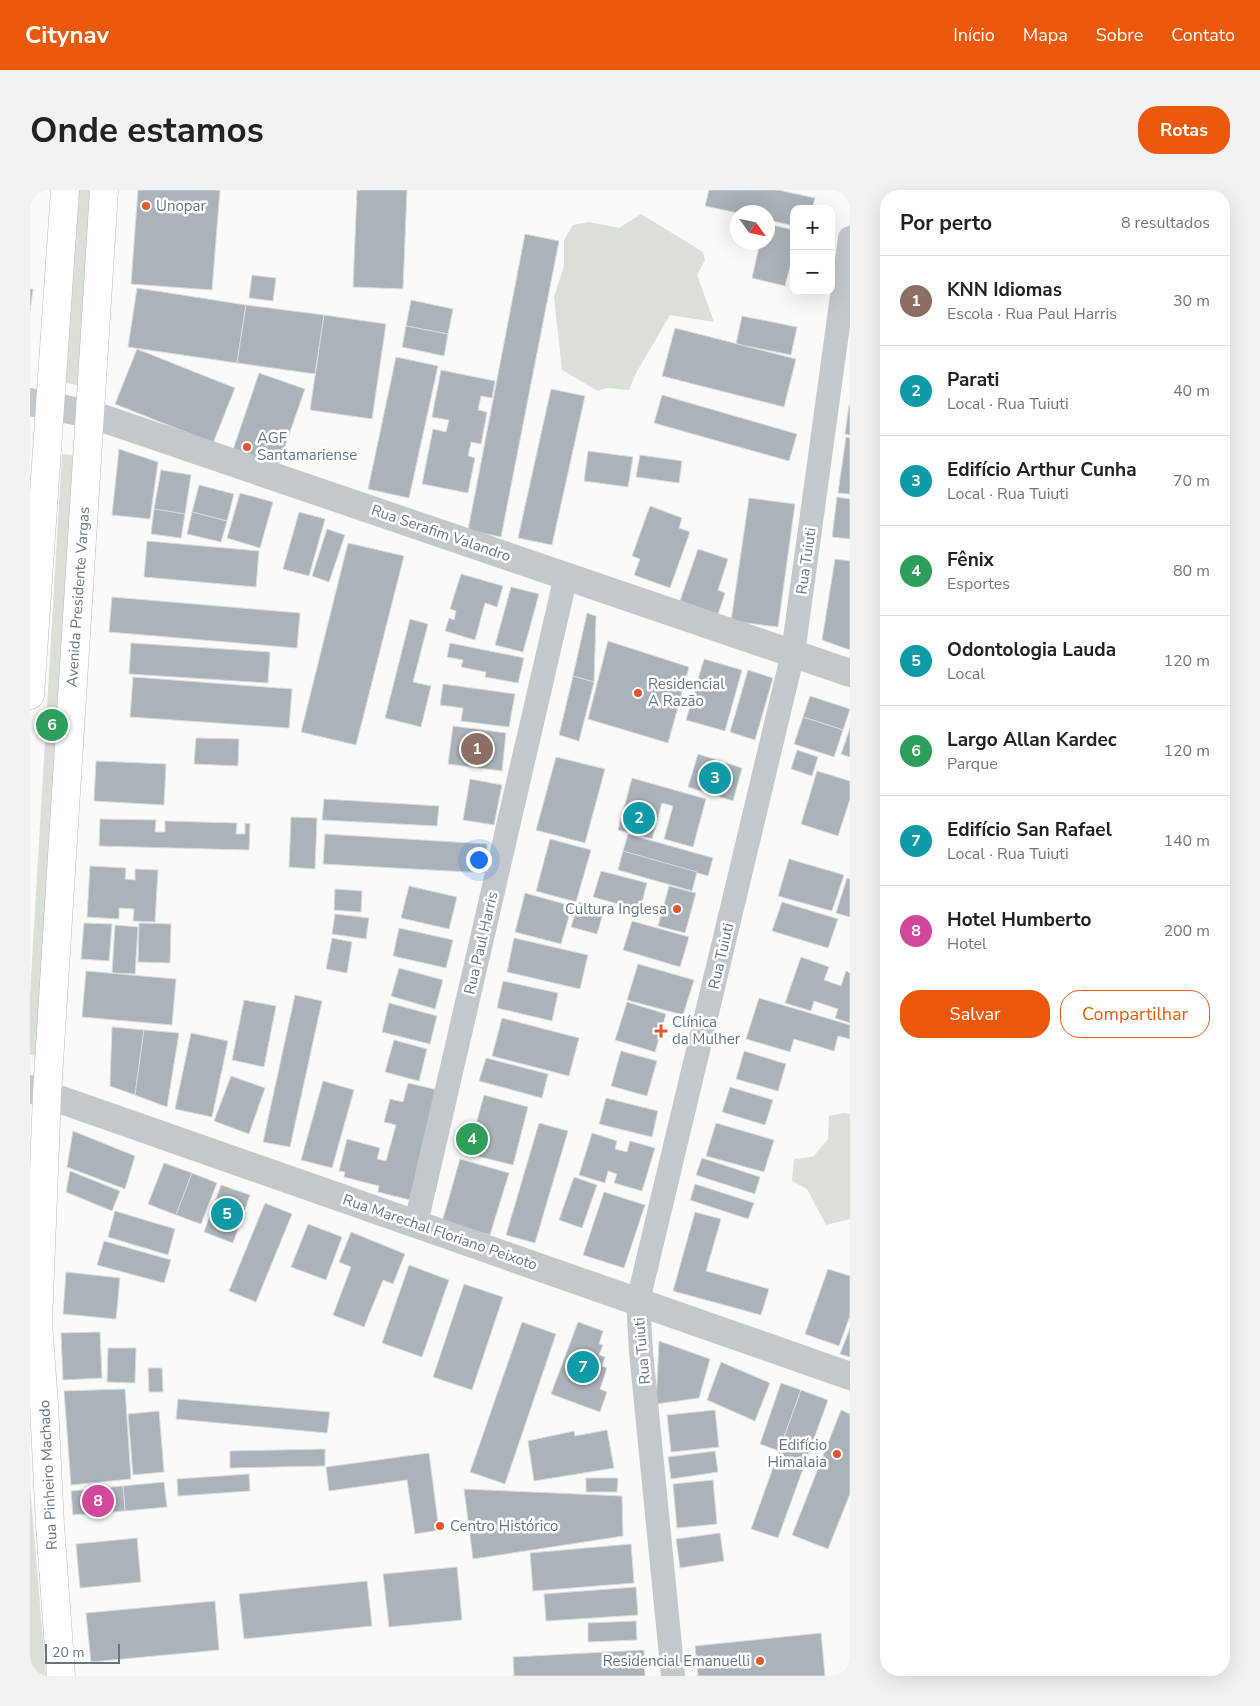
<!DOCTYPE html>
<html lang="pt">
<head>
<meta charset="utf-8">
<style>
	body { margin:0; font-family:"Nunito Sans",sans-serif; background:#f2f2f2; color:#222 }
	.controls { position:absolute; right:15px; top:15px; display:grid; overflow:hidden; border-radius:10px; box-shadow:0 5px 20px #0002 }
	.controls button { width:45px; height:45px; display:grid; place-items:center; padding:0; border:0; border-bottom:1px solid #e0e0e0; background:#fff; color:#222; font:25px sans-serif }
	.compass { position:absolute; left:700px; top:15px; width:45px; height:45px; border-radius:50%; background:#fff; box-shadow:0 5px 20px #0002; rotate:123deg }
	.scale { position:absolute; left:15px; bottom:12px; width:75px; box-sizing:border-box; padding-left:5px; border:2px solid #657683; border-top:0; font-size:14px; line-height:18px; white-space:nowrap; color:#657683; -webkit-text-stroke:4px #fff; paint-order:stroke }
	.you { position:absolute; left:448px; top:669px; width:18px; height:18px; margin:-12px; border:4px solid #fff; border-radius:50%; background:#1a73e8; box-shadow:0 0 0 8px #1a73e833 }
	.badge { display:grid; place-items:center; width:32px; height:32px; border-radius:50%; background:#ea580c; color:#fff; font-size:16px; font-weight:700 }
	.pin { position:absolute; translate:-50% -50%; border:2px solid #fff; box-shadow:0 1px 5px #0006 }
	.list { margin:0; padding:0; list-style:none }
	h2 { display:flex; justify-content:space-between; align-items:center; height:65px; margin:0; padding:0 20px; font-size:21px }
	h2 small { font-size:16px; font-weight:400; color:#767676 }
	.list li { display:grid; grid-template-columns:32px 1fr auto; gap:15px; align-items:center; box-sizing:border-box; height:90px; padding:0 20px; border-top:1px solid #e0e0e0 }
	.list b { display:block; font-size:19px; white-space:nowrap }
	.list p { margin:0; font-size:16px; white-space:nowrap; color:#767676 }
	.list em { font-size:16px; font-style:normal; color:#767676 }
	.actions { display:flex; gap:10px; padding:15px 20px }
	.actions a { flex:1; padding:11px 0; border:1px solid #ea580c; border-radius:20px; text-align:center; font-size:18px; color:#ea580c }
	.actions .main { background:#ea580c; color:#fff }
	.map { position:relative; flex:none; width:820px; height:1486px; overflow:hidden; border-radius:20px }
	header { display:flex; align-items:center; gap:30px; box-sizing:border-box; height:70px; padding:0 25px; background:#ea580c; color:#fff }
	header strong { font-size:24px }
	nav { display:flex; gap:28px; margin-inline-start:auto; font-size:18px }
	.intro { display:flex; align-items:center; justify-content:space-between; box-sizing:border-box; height:120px; padding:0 30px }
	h1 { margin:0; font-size:35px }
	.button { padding:12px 22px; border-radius:20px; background:#ea580c; color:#fff; font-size:18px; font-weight:700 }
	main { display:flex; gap:30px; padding:0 30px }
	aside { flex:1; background:#fff; border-radius:20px; box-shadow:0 5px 20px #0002 }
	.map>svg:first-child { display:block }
</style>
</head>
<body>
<header>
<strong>Citynav</strong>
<nav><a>Início</a><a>Mapa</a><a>Sobre</a><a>Contato</a></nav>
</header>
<div class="intro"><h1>Onde estamos</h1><a class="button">Rotas</a></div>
<main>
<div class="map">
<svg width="820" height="1486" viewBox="0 0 820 1486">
	<rect width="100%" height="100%" fill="#fafaf8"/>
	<g fill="#dadfd7">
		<path d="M49,0h12l-13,195 -12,-2z"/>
		<path d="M611,24l62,38 2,8 -8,15 17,47 -44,-7 -34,58 -7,17 -22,-2 -9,3 -36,-21 -8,-73 10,-31v-26l9,-15 16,-3 30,6z"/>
		<path d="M32,264l12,1 -35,601 -9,-1v-61z"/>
		<path d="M814,923l6,1v105l-24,6 -19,-36 -15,-8 2,-22 19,-2 15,-18 1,-23z"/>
		<path d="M0,1296l16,190h-16z"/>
	</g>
	<g fill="#aab3b9" stroke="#dcdcda">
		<path d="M108,0h82l-8,100 -81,-6z"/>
		<path d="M327,0h50l-4,99 -50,-2z"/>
		<path d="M679,0h69l37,8 -3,11h-18v17l-26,-6v-8l-30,1 -33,-7z"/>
		<path d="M738,34l26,6v21l-9,35 -33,-8 8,-36h8z"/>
		<path d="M495,44l34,7 -58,296 -33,-7z"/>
		<path d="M222,85l24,3 -3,23 -24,-3z"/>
		<path d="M107,98l109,17 -9,58 -109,-16z"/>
		<path d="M0,99h3l-3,22z"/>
		<path d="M381,110l42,9 -5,25 -42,-8z"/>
		<path d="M216,115l78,10 -9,59 -78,-11z"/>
		<path d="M294,125l62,9 -14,95 -62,-9z"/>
		<path d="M712,126l55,11 -6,28 -55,-11z"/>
		<path d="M376,136l42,8 -4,22 -42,-9z"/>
		<path d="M645,138l121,31 -12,48 -122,-31z"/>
		<path d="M107,159l98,39 -22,55 -98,-39z"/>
		<path d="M366,167l42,9 -29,132 -41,-9z"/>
		<path d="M411,180l54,11 -3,17 -11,-2 -3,14 9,2 -6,32 -10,-2 -3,14 7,2 -7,35 -46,-9 11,-55 13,3 3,-12 -17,-3z"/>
		<path d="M229,183l46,16 -27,77 -45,-16z"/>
		<path d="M521,199l34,7 -33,149 -34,-7z"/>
		<path d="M632,205l135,39 -8,27 -135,-38z"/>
		<path d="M819,215h1v30l-5,-1z"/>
		<path d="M816,247l4,1v56l-12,-1z"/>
		<path d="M89,259l39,13 -8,57 -38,-4z"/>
		<path d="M558,261l45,6 -5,30 -44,-6z"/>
		<path d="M610,265l42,6 -3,22 -43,-6z"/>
		<path d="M131,280l30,5 -6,39 -31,-5z"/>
		<path d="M169,295l35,9 -7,27 -35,-9z"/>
		<path d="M210,303l33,9 -13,46 -33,-10z"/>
		<path d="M807,307l13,2v40l-18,-2z"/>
		<path d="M719,308l46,6 -17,123 -47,-6z"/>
		<path d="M620,316l32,12 -3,10 11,4 -20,56 -36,-13 6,-16 -8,-3z"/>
		<path d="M124,319l31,5 -4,24 -30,-4z"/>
		<path d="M162,322l35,9 -6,21 -34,-8z"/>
		<path d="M269,322l26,7 -16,57 -26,-7z"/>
		<path d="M297,339l18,6 -16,47 -17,-6z"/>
		<path d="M117,351l112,10 -3,36 -112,-10z"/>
		<path d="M318,353l56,13 -48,189 -55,-13z"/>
		<path d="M668,359l30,10 -10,31 7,3 -7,21 -38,-13z"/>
		<path d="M805,369l15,2v89l-28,-10z"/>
		<path d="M431,384l42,12 -6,21 -12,-4 -10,37 -30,-9 4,-13 5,2 2,-9 -6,-2z"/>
		<path d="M481,397l28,7 -16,58 -28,-7z"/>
		<path d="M82,407l188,16 -3,35 -188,-16z"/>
		<path d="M557,423l9,3 -2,66 -21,-6z"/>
		<path d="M380,429l18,5 -15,58 18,4 -10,41 -36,-9z"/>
		<path d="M578,451l81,26 -21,76 -80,-24z"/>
		<path d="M101,453l139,9 -2,31 -139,-9z"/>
		<path d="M420,453l74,15 -6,25 -33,-6 1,-5 -25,-5 2,-7 -16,-3z"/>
		<path d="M674,469l38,11 -17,61 -39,-11z"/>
		<path d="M718,480l25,8 -18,62 -25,-8z"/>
		<path d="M543,486l21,6 -15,59 -20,-6z"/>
		<path d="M103,487l159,12 -3,39 -159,-11z"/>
		<path d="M413,494l72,10 -6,33 -48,-6 2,-13 -23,-3z"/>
		<path d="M780,506l40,13 -7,21 -40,-13z"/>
		<path d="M773,527l40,13 -9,27 -40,-13z"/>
		<path d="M423,536l53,7 -4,38 -54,-7z"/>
		<path d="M820,538v29l-9,-3z"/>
		<path d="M166,548l43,1 -1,27 -44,-2z"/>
		<path d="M767,560l21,7 -6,19 -21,-7z"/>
		<path d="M668,564l44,14 -9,33 -45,-14z"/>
		<path d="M526,567l49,12 -20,74 -49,-13z"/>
		<path d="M66,571l70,3 -2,41 -70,-4z"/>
		<path d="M787,581l33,10v18l-12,37 -37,-12z"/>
		<path d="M602,588l74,21 -13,48 -29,-8 9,-33 -11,-3 -10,36 -34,-9z"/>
		<path d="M440,589l32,6 -8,40 -31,-5z"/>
		<path d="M294,609l115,7 -2,20 -115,-6z"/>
		<path d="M261,627l26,1 -2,51 -26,-2z"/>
		<path d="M70,629l56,1 -1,12h10v-11l72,2 -1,11h9v-11l5,1 -1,26 -150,-4z"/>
		<path d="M295,644l162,10 -1,29 -163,-9z"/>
		<path d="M598,644l85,24 -5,18 -85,-25z"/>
		<path d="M520,649l41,11 -15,52 -40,-11z"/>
		<path d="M593,661l74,21 -5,19 -74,-21z"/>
		<path d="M759,669l55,16 -12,36 -54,-15z"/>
		<path d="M60,676l36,2 -1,11 10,1v-11l23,1 -3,52 -22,-1 1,-12 -15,-1v11l-32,-2z"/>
		<path d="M571,681l46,12 -7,27 -47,-13z"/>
		<path d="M817,688l3,1v38l-14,-4z"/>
		<path d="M379,696l48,11 -8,32 -48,-11z"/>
		<path d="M639,696l27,7 -11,40 -27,-7z"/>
		<path d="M305,699l27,2 -1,21 -27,-2z"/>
		<path d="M495,703l47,13 -11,38 -46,-12z"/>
		<path d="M549,712l25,8 -7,24 -26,-7z"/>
		<path d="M752,712l56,17 -10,29 -56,-17z"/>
		<path d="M305,724l34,4 -3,21 -34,-5z"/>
		<path d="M602,731l57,16 -9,30 -57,-17z"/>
		<path d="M54,733l28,1 -3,37 -28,-2z"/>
		<path d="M109,733l32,1 -1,39 -32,-1z"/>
		<path d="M85,735l23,2 -3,47 -23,-1z"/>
		<path d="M369,738l54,12 -7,28 -53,-12z"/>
		<path d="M302,748l20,4 -5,31 -21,-4z"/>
		<path d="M484,748l74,17 -8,34 -73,-17z"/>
		<path d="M771,767l28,10 -5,13 17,6 5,-15 4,2v50l-15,-5 3,-9 -24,-8 -3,10 -26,-8z"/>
		<path d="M608,774l56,16 -11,35 -56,-15z"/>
		<path d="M369,778l44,12 -8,29 -44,-13z"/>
		<path d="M56,781l90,8 -4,46 -90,-8z"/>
		<path d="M473,791l55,12 -6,28 -55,-13z"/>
		<path d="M265,805l27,6 -32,146 -27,-5z"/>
		<path d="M729,808l91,27v14l-12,-3 -4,15 -40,-12 -4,13 -44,-13z"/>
		<path d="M214,810l32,6 -12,61 -32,-7z"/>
		<path d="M597,812l39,12 -11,38 -40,-12z"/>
		<path d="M359,813l48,13 -7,28 -48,-12z"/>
		<path d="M472,828l77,20 -10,38 -77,-20z"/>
		<path d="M82,837l32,3 -9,65 -25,-9z"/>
		<path d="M114,840l35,3 -12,74 -32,-12z"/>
		<path d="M161,843l37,8 -16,76 -37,-8z"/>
		<path d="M364,850l33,9 -8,32 -34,-9z"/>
		<path d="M591,861l36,10 -10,35 -36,-10z"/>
		<path d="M714,861l42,13 -8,27 -42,-12z"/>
		<path d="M456,868l62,16 -6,24 -63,-17z"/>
		<path d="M201,886l34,12 -16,46 -35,-13z"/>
		<path d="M293,891l31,9 -22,78 -31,-8z"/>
		<path d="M378,893l30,7 -28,110 -32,-8 1,-6 -35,-9 1,-5 -6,-1 8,-32 33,9 -3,11 9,2 10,-36 -12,-3 6,-23 13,3z"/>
		<path d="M700,897l43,13 -8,25 -43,-13z"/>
		<path d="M454,905l44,12 -15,58 -45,-11z"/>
		<path d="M576,908l52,13 -6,26 -53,-13z"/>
		<path d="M509,933l29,8 -33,112 -29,-8z"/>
		<path d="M686,933l58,17 -10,32 -58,-16z"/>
		<path d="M43,941l62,25 -10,33 -58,-22z"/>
		<path d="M562,943l25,8 -2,8 12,3 3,-11 25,7 -13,43 -28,-8 3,-9 -9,-3 -3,12 -26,-8z"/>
		<path d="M672,968l58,19 -5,17 -59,-19z"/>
		<path d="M430,969l49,14 -19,62 -48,-13z"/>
		<path d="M134,973l28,10 -16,42 -28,-11z"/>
		<path d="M40,981l50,20 -8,20 -46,-19z"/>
		<path d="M162,983l25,10 -16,41 -25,-9z"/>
		<path d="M544,987l23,8 -15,43 -23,-8z"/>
		<path d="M665,994l59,19 -6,16 -58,-19z"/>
		<path d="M191,995l29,10 -17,48 -29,-11z"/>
		<path d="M574,1002l41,13 -21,63 -41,-13z"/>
		<path d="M235,1013l27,11 -36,88 -27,-11z"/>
		<path d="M85,1021l60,18 -7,26 -60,-18z"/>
		<path d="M665,1022l26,7 -15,52 63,18 -8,26 -88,-24z"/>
		<path d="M278,1034l34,13 -16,43 -35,-13z"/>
		<path d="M321,1042l54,22 -12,30 -10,-4 -19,47 -31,-12 18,-48 -12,-5z"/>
		<path d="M74,1051l67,19 -7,23 -67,-18z"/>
		<path d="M379,1075l40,15 -27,77 -40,-14z"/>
		<path d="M798,1079l22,7v40l-11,30 -34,-12z"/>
		<path d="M36,1082l54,6 -4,41 -53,-5z"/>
		<path d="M434,1094l39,13 -31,93 -39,-13z"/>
		<path d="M492,1132l34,12 -51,150 -35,-12z"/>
		<path d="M548,1132l25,9 -4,13 4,1 -4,10 6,2 -3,9 5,2 -7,21 7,3 -7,20 -49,-18z"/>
		<path d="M820,1138v29l-10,-3z"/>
		<path d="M70,1142l2,46 -39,2 -2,-47z"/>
		<path d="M629,1151l51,18 -11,39 -43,6z"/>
		<path d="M78,1158h28l-1,35 -28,-1z"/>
		<path d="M691,1172l49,21 -15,38 -48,-21z"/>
		<path d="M118,1178h14l1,24h-14z"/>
		<path d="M751,1193l20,7 -22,61 -19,-7z"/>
		<path d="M95,1199l6,90 -60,6 -7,-94z"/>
		<path d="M771,1200l27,10 -50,138 -27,-9z"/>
		<path d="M148,1209l152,13 -3,21 -151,-14z"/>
		<path d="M685,1220l4,37 -48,5 -4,-37z"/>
		<path d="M811,1220l9,4v80l-22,55 -36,-14z"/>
		<path d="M129,1221l5,61 -31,3 -5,-61z"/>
		<path d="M577,1240l7,38 -80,13 -6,-40 46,-10 1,5z"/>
		<path d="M295,1259v17l-95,2v-17z"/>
		<path d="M685,1261l3,21 -47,7 -3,-22z"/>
		<path d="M399,1263l10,77 -24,4 -8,-54 -78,11 -3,-24z"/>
		<path d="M219,1284l1,17 -72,5 -1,-17z"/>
		<path d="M556,1288h32l-1,14h-31z"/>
		<path d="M683,1290l4,44 -40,4 -4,-44z"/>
		<path d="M134,1292l3,25 -42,4 -2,-25z"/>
		<path d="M93,1296l2,25 -52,4 -2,-24z"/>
		<path d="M434,1299l158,7 1,40 -150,23z"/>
		<path d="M690,1343l4,28 -44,7 -4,-29z"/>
		<path d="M107,1348l4,44 -61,6 -4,-44z"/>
		<path d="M601,1354l3,39 -101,8 -3,-38z"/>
		<path d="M427,1377l5,53 -73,7 -6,-53z"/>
		<path d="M337,1391l5,45 -128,13 -5,-45z"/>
		<path d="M606,1397l2,28 -92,6 -2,-27z"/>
		<path d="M185,1411l4,49 -128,12 -5,-49z"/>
		<path d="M606,1431l1,19 -49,2v-19z"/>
		<path d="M791,1443l4,43h-127l-3,-30z"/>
		<path d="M614,1460l1,26h-131l-1,-19z"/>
	</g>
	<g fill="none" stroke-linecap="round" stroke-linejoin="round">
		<g stroke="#b3babf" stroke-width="29">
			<g id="secondary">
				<path d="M0,505l35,-505"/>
				<path d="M31,1486l-11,-151 -6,-120 -6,-82 9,-229 57,-904"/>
			</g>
		</g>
		<g stroke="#c3c8cc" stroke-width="24">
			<path d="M386,1033l150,-647"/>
			<path d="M643,1486l-32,-324 -3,-51 155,-648 57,-415"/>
		</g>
		<g stroke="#c3c8cc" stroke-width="28">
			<path d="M0,212l60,12 760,259"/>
			<path d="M0,899l820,287"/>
		</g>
		<use href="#secondary" stroke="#fff" stroke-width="28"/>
	</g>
	<g fill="#e4572e" stroke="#fff" stroke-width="2">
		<circle cx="116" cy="16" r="5"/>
		<circle cx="217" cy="257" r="5"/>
		<circle cx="608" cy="503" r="5"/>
		<circle cx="647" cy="719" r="5"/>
		<path d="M628.5 833.5h5v5h5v5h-5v5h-5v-5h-5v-5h5z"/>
		<circle cx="807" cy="1264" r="5"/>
		<circle cx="410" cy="1336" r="5"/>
		<circle cx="730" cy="1471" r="5"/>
	</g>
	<g text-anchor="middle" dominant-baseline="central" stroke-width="5" stroke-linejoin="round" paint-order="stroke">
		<g font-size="15" fill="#657683" stroke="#fff" text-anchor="start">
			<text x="126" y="16">Unopar</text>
			<text x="227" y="248">AGF<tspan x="227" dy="17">Santamariense</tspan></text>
			<text x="618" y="494">Residencial<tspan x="618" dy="17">A Razão</tspan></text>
			<text x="637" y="719" text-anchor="end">Cultura Inglesa</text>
			<text x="642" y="832">Clínica<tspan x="642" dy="17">da Mulher</tspan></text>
			<text x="797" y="1255" text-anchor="end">Edifício<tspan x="797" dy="17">Himalaia</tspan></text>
			<text x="420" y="1336">Centro Histórico</text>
			<text x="720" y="1471" text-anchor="end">Residencial Emanuelli</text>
		</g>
		<g font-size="15" fill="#657683" stroke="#fff">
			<text transform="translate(411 343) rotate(19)">Rua Serafim Valandro</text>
			<text transform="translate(776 371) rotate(-82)">Rua Tuiuti</text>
			<text transform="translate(48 407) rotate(-86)">Avenida Presidente Vargas</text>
			<text transform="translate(451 753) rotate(-77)">Rua Paul Harris</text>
			<text transform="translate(691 766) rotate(-77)">Rua Tuiuti</text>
			<text transform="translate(410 1042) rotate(19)">Rua Marechal Floriano Peixoto</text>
			<text transform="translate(612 1161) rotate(-95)">Rua Tuiuti</text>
			<text transform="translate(18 1285) rotate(-93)">Rua Pinheiro Machado</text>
		</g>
	</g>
</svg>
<div class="controls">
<button>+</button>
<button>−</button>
</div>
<svg class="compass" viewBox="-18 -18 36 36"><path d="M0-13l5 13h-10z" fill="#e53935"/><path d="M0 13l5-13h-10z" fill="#767676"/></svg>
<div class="scale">20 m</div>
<div class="you"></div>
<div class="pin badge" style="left:447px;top:559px;background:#8d6e63">1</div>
<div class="pin badge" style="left:609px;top:628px;background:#0f9aa8">2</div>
<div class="pin badge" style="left:685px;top:588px;background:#0f9aa8">3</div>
<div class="pin badge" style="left:442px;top:949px;background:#2e9e5b">4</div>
<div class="pin badge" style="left:197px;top:1024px;background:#0f9aa8">5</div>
<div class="pin badge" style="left:22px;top:535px;background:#2e9e5b">6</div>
<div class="pin badge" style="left:553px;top:1177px;background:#0f9aa8">7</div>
<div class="pin badge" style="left:68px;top:1311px;background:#d1479c">8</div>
</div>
<aside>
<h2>Por perto<small>8 resultados</small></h2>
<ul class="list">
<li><span class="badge" style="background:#8d6e63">1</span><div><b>KNN Idiomas</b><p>Escola · Rua Paul Harris</p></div><em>30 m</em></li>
<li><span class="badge" style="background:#0f9aa8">2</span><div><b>Parati</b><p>Local · Rua Tuiuti</p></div><em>40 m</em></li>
<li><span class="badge" style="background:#0f9aa8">3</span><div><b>Edifício Arthur Cunha</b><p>Local · Rua Tuiuti</p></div><em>70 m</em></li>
<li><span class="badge" style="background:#2e9e5b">4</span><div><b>Fênix</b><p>Esportes</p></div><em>80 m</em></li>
<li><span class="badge" style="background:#0f9aa8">5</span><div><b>Odontologia Lauda</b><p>Local</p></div><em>120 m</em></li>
<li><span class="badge" style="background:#2e9e5b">6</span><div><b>Largo Allan Kardec</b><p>Parque</p></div><em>120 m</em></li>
<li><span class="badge" style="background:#0f9aa8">7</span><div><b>Edifício San Rafael</b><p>Local · Rua Tuiuti</p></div><em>140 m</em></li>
<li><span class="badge" style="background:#d1479c">8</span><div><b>Hotel Humberto</b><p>Hotel</p></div><em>200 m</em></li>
</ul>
<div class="actions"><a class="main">Salvar</a><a>Compartilhar</a></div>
</aside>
</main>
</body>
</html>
